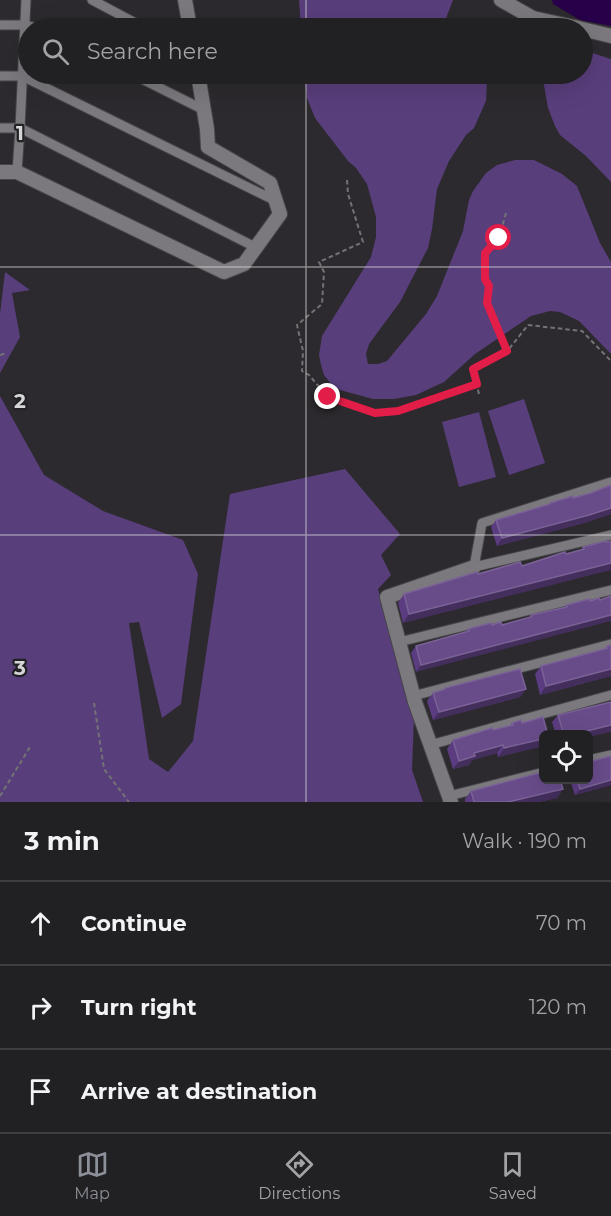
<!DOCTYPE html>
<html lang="en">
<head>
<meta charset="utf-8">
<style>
	body { margin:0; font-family:Montserrat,sans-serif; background:#2d2d2f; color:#f1f3f6 }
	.controls { position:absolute; right:18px; bottom:18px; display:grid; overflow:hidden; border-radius:9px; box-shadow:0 6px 24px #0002 }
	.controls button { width:54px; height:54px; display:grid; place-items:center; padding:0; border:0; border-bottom:2px solid #3e3e40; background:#212022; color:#f1f3f6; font:30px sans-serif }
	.stop { position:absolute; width:18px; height:18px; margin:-14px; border:4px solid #e11d48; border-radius:50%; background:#fff }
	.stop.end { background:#e11d48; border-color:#fff; box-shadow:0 2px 6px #0008 }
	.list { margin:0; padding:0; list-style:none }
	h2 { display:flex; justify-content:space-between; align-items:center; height:78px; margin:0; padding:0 24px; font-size:26px }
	h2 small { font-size:20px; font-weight:400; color:#a2a3a5 }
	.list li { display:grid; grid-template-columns:39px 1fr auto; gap:18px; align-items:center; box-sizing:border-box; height:84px; padding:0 24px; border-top:2px solid #3e3e40 }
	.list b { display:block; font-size:22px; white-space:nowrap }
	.list em { font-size:20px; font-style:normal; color:#a2a3a5 }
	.icon { flex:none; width:33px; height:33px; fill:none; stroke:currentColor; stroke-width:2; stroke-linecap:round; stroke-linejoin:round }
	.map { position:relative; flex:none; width:611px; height:802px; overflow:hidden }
	.search { position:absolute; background:#212022; box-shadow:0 6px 24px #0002; left:18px; right:18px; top:18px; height:66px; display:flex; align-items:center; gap:15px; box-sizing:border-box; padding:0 21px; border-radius:33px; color:#a2a3a5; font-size:22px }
	.sheet { height:330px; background:#212022 }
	nav { display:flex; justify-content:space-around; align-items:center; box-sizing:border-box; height:84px; border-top:2px solid #3e3e40; background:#212022; font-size:16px; color:#a2a3a5 }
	nav a { display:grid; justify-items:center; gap:3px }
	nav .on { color:#8c9099 }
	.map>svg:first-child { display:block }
</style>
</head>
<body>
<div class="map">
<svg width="611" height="802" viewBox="0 0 611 802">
	<rect width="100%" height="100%" fill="#2c2a2e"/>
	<g fill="#593e7c">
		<path d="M299,0h154l-8,21 -1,7h-143z"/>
		<path d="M583,50l28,9v123l-25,-26 -26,-21 -5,-9 -7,-18 -6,-34h40z"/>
		<path d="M304,74h181l2,6 -1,21 -12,27 -8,7 -17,26 -12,28 -5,40 -4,19 -28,54 -31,42 -3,10 2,10h10l9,-3 39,-47 11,-18 26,-65 6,-31 4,-9 13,-18 11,-8 18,-5h19l28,14 15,12 23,57 11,19v92l-32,-33 -19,-9 -10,-1 -19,5 -56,38 -31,28 -28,13 -22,4h-21l-33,-9 -9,-6 -7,-9 -3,-10 -2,-10 3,-19 49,-79 5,-20v-20l-9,-33 -11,-16 -8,-7 -33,-43 -8,-20z"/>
		<path d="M5,272l25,18 -18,3 8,44 -20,36v-59z"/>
		<path d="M0,396l44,79 59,36 80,29 15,34 -17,130 -19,14 -23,-96 -10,1 20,136 19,13 25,-31 37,-247 115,-25 55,65 -19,21 10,20 -13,14 36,129 -2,52 11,32h-423z"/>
		<path d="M524,399l21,64 -36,12 -21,-64z"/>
		<path d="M479,412l17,65 -37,10 -17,-65z"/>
	</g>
	<path fill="#270049" d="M552,0h59v26l-31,-6 -27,-16z"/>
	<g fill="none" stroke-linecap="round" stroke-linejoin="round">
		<g stroke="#464548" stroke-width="11">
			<g id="street">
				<path d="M92,0l53,28"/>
				<path d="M0,25h25l12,3"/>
				<path d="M132,74l72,36"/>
				<path d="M0,76h22l254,125"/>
				<path d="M0,128h20l6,-128"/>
				<path d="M17,172l3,-44 237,120"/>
				<path d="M611,482l-129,41 -8,44 137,-32"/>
				<path d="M399,642l212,-52"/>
				<path d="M413,696l198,-52"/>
				<path d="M430,745l181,-50"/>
				<path d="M588,760l23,-5"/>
				<path d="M449,796l95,-24"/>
			</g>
		</g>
		<g stroke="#464548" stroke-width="16">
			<g id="secondary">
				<path d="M185,0l5,28"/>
				<path d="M501,0l32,18 46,10"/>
				<path d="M582,29l29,7"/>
				<path d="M0,172h17l207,100 20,-8 36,-50 -10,-31 -62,-36 -1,-18 -9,-55"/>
				<path d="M451,802l-36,-100 -28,-105 87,-30"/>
			</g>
		</g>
		<g stroke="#737275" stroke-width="2" stroke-dasharray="4.5 3" stroke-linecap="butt">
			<path d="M347,180l1,14 15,48 -44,20 5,10 -2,32 -25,21 6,26 -1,20 7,4 19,22 47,16 22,-2 80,-27"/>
			<path d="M506,213l-7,25 -14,15v26l4,8 -2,16 20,48"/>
			<path d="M0,355l7,-2"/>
			<path d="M479,394l-6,-25 36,-20 19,-24 54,6 29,30"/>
			<path d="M94,703l10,66 25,33"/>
			<path d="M0,796l30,-49"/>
		</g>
		<use href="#street" stroke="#7b797e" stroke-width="9"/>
		<use href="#secondary" stroke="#7b797e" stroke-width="14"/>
	</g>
	<g fill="#5b3c81">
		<path d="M611,485v29l-27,9 -87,23 -6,-19 5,-7 52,-15 2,-2 41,-10z"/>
		<path d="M606,542l-203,81 -5,-20 6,-9 74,-20 44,-8 59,-16 2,-3z"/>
		<path d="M589,599l-173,73 -5,-19 5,-7 50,-14 2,-3 24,-4h10l27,-8 2,-2 33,-7 2,-3z"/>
		<path d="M607,646l4,30 -71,19 -5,-21 6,-8 64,-17z"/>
		<path d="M445,688l81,1 -6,8 -87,23 -6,-19 6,-8 10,-3z"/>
		<path d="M558,715l30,20h-32l-4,-13z"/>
		<path d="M512,723h10l21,23 -45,11 -1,-4 -25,7 -3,5 -16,4 -6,-20 6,-9 57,-14z"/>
		<path d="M611,756v29l-36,10 -5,-15h18z"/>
		<path d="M563,789l-6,9 -19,4h-73v-3l6,-8z"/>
	</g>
	<g fill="#432e5c">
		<path d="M611,508v6l-27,9 -87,23 5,-8z"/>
		<path d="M611,563v7l-208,53 6,-9z"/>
		<path d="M611,615v6l-195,51 5,-7z"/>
		<path d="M611,669v7l-71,19 6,-9z"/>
		<path d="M526,689l-6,8 -87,23 6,-8z"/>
		<path d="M611,725v7l-23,5v-2h-17z"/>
		<path d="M543,739v7l-45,11 6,-9z"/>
		<path d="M503,745l-6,8 -25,7 -3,5 -16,4 6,-8 15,-8z"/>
		<path d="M611,780v5l-36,10 5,-6z"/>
		<path d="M563,789l-6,9 -19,4h-30z"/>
	</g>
	<g fill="#684c8a" stroke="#7a6296" stroke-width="1.5">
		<path d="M611,485v23l-22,7 -87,23 -6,-18 54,-16v-1l23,-7v2l18,-5z"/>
		<path d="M606,541v1l5,-1v22l-202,51 -5,-20 73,-22 1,2 42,-12 2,4 43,-14 1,2 18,-5 -1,-2z"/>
		<path d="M611,596v19l-190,50 -5,-19 53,-15 -1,-2 23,-6 1,2 9,-3 1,3 29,-8v-2l36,-8 -1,-2 23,-6 1,2 9,-3 1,2z"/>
		<path d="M611,645v24l-65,17 -5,-20 67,-18 -1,-2z"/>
		<path d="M520,669l6,20 -87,23 -6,-19 12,-4v-1z"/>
		<path d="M611,702v23l-40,10h-7l-6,-20z"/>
		<path d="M543,717l5,18h-5v4l-39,9 -1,-3 -29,8 1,3 -16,5 -6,-21 39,-12 1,2 20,-5 -1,-2 9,-3 1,3z"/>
		<path d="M611,756v24l-31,9 -3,-9h11v-18z"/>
		<path d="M543,772v8h17l3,9 -55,13h-34l-3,-11z"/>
	</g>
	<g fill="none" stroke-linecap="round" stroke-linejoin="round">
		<path stroke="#e11d48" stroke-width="8" d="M328,397l47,16 23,-2 79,-27 -4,-15 34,-18 -20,-48 2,-17 -4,-7v-26l14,-15"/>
	</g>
	<path fill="none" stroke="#d6d5d7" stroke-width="1.5" stroke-opacity="0.55" d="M306,0v28M306,74v728M0,267h611M0,535h611"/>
	<g font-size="20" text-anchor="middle" font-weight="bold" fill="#d6d5d7" stroke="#222124" stroke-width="4.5" stroke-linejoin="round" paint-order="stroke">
		<text x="20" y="140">1</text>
		<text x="20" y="408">2</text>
		<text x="20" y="675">3</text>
	</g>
</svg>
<div class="controls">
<button><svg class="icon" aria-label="locate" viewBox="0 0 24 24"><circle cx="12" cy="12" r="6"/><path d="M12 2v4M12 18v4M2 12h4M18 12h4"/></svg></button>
</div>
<div class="stop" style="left:499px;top:238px"></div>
<div class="stop end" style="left:328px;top:397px"></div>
<div class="search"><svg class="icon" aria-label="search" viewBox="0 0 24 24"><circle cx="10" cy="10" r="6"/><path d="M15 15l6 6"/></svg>Search here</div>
</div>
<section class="sheet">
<h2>3 min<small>Walk · 190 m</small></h2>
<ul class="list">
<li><svg class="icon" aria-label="ahead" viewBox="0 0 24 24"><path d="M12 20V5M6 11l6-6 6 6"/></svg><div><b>Continue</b></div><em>70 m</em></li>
<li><svg class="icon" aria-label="right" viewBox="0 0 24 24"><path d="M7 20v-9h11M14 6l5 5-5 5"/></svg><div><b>Turn right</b></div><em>120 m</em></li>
<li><svg class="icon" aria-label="arrive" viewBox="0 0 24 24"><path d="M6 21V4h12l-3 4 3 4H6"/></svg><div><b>Arrive at destination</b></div></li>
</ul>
</section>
<nav>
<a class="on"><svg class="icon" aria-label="map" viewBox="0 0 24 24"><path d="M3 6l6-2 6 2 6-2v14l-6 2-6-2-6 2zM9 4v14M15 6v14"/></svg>Map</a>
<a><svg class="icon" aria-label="directions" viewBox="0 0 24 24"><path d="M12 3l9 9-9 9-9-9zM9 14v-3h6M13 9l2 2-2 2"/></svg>Directions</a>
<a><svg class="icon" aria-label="saved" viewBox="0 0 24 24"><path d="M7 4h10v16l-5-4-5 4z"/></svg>Saved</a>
</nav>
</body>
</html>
